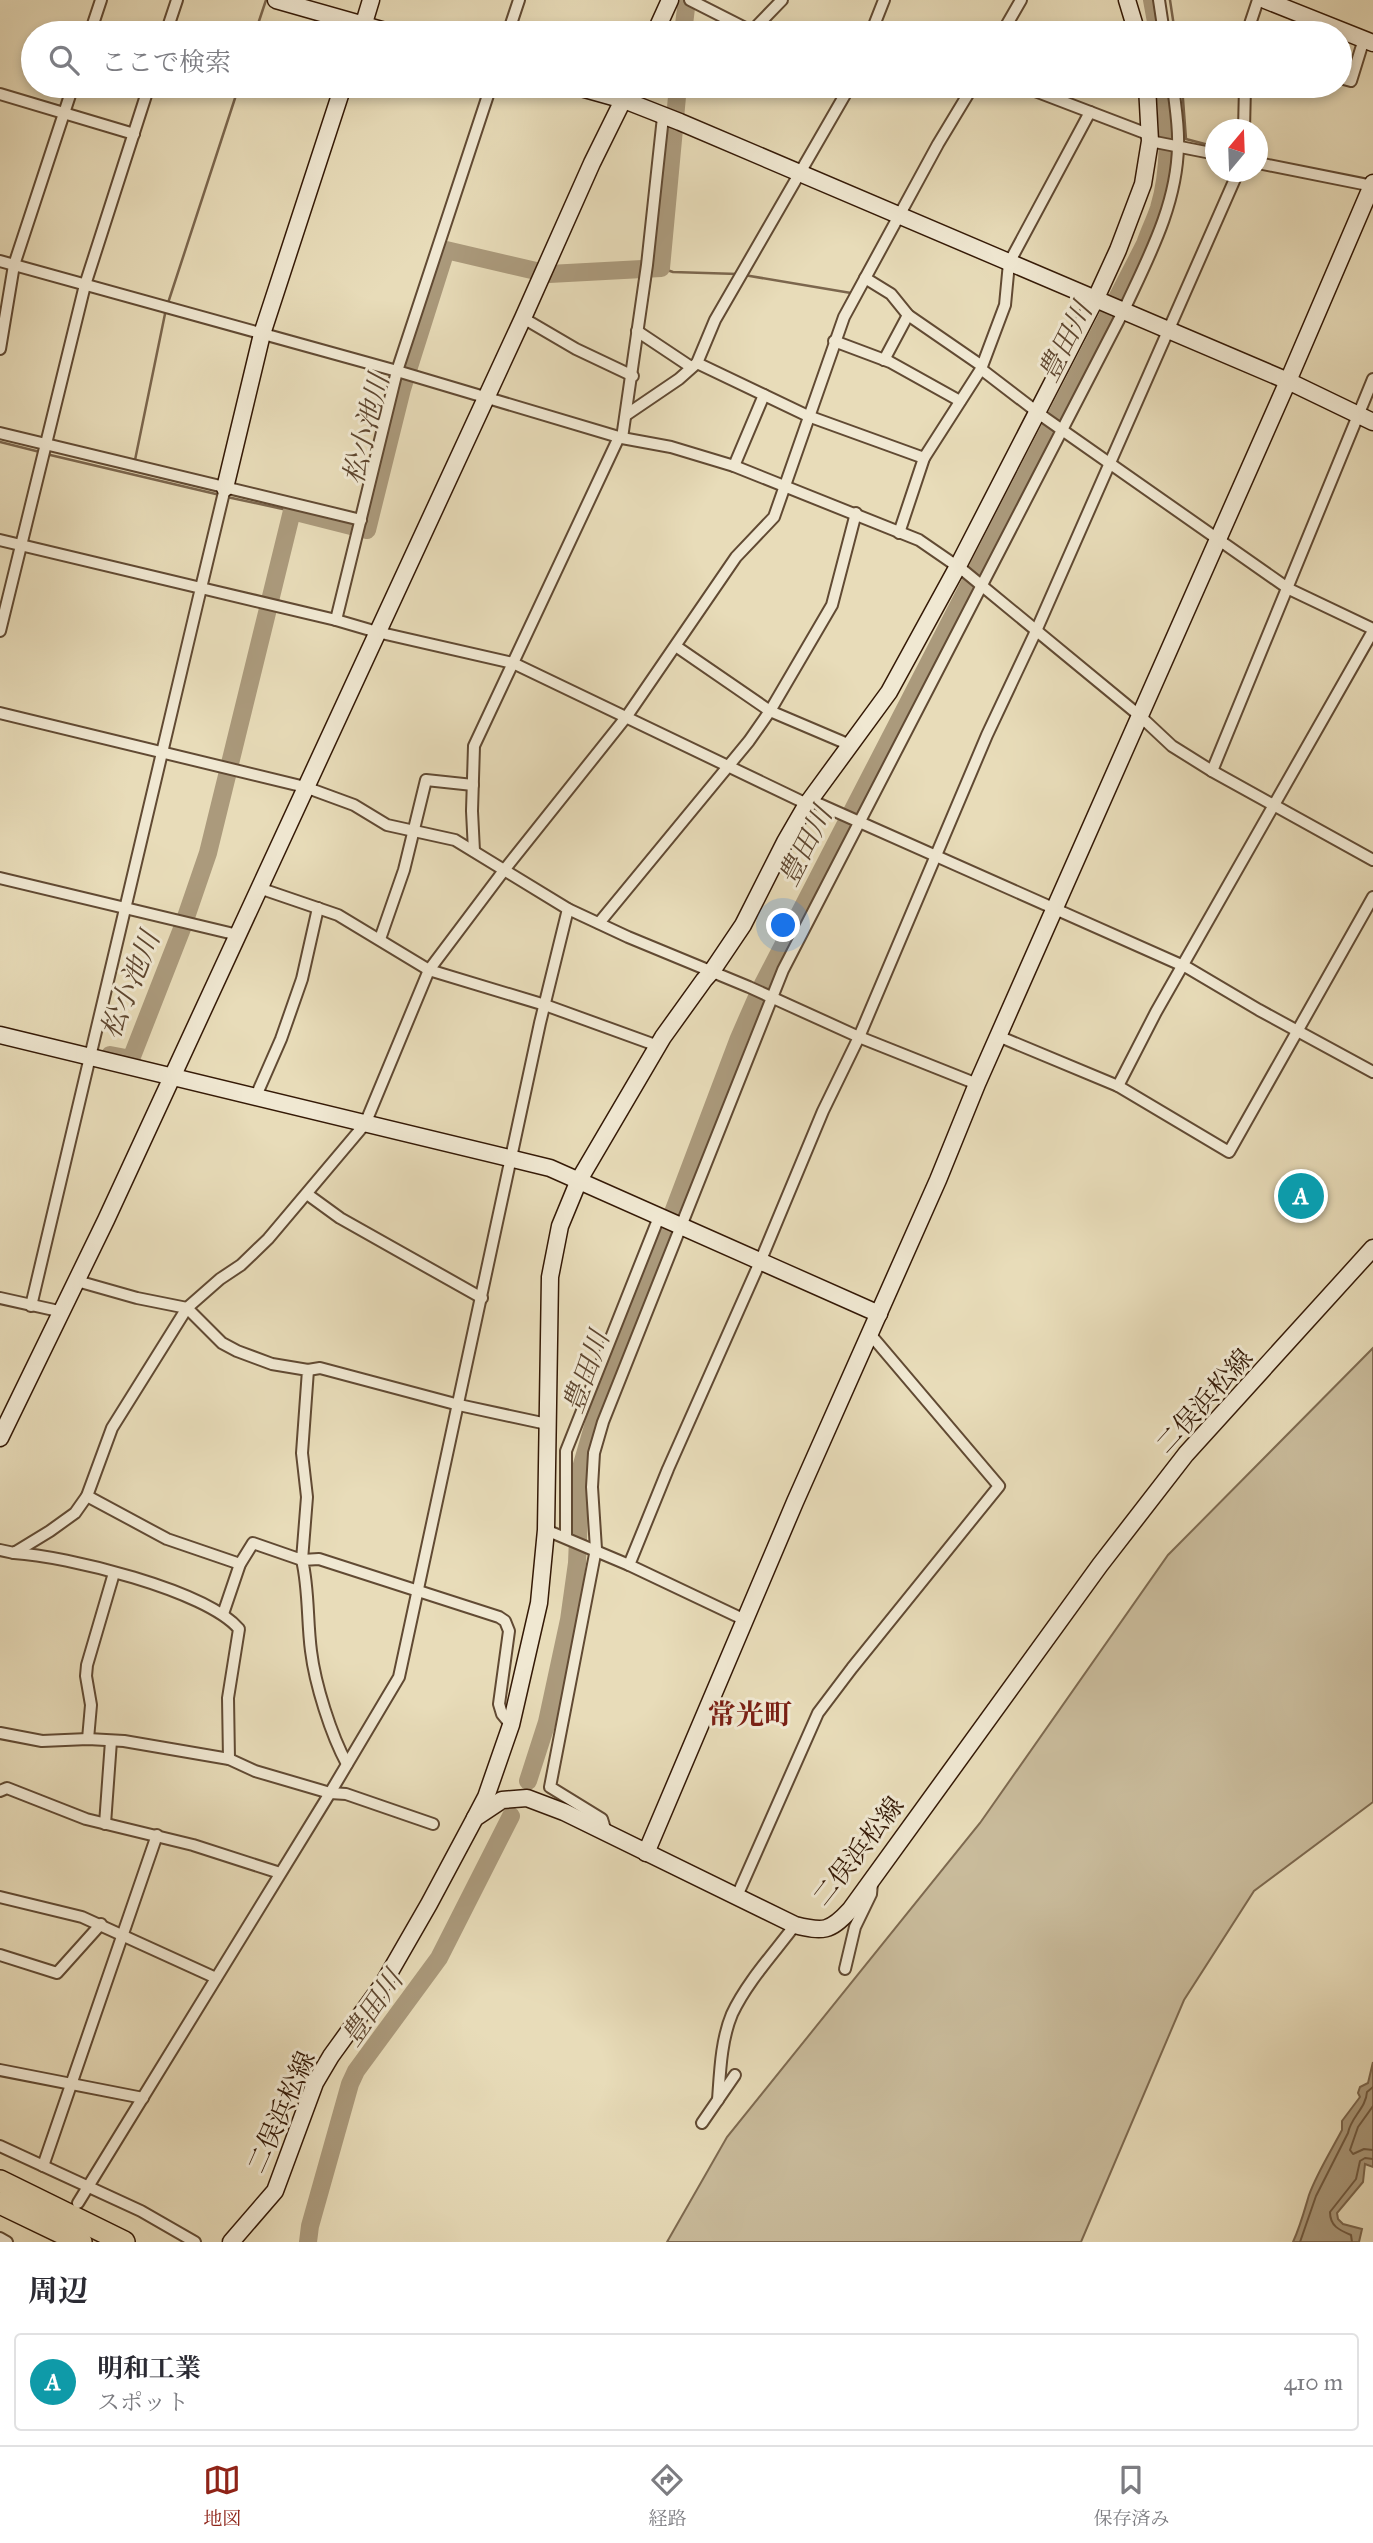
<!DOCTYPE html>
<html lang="ja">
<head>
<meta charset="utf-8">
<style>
	body { margin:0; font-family:"IM FELL Great Primer","Noto Serif JP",serif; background:#f2f2f3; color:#2b2b33 }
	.compass { position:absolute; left:1205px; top:119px; width:63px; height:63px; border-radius:50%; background:#fff; box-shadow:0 4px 10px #0003; rotate:19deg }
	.you { position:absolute; left:784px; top:926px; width:24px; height:24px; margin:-18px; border:5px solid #fff; border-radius:50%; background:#1a73e8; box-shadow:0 0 0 10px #1a73e833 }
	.badge { display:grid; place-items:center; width:46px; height:46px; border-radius:50%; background:#8f2418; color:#fff; font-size:23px; font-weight:700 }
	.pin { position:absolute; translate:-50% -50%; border:4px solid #fff; box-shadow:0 2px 7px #0006 }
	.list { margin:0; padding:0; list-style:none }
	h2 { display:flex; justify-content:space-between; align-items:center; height:91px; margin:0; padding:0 28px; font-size:30px }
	h2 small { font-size:23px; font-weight:400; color:#7c7c81 }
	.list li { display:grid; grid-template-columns:46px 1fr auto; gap:21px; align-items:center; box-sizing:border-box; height:98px; margin:0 14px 14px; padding:0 14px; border:2px solid #e1e1e2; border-radius:7px }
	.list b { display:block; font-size:26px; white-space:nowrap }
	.list p { margin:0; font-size:23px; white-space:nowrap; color:#7c7c81 }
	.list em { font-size:23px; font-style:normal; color:#7c7c81 }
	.icon { flex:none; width:38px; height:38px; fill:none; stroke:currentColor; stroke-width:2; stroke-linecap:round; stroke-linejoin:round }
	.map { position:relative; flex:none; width:1373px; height:2242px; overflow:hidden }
	.search { position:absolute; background:#fff; box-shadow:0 4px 10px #0003; left:21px; right:21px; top:21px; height:77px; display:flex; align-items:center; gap:18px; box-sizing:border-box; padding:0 24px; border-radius:38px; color:#7c7c81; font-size:26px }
	.sheet { height:203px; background:#fff }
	nav { display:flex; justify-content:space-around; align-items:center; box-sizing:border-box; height:98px; border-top:2px solid #e1e1e2; background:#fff; font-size:19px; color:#7c7c81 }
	nav a { display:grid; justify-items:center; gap:4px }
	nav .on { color:#8f2418 }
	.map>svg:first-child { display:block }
</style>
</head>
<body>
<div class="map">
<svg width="1373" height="2242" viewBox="0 0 1373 2242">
	<rect width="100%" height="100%" fill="#e8dcb9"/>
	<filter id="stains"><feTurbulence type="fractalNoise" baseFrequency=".00286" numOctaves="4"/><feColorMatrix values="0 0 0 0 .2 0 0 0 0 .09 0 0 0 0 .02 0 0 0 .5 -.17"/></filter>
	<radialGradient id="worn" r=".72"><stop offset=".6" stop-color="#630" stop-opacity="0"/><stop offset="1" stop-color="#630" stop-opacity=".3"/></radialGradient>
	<path fill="#c9bb9b" stroke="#7e6a50" stroke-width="2" d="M1373,1348v454l-119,89 -70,109 -103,242h-414l60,-105 253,-314 188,-268z"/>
	<path fill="#ab9a7c" stroke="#7b664d" stroke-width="2" d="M1373,2062v105l-8,-3 -2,18 -26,31 1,6 5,5 19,5 -3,13h-66c7,-15 11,-30 16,-47 8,-22 22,-44 33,-65v-9l18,-24 -2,-4 2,-6 8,-4z"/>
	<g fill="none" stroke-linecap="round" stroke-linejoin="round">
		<g stroke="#705a41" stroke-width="2">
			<path d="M1373,2106l-15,21 -8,23 3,4 11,-5 9,1"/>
			<path d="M1300,2242l16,-46 32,-63c3,-16 18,-25 19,-41l6,-5"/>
			<path d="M1352,2242l-1,-7c-12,-5 -21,-9 -21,-23l26,-33 4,-18 5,-3 8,1"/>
		</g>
		<g stroke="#7b664d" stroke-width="2.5">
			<path d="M1170,0l5,33"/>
			<path d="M255,33l11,-33"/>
			<path d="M1182,86l4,53 30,8"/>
			<path d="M655,240l3,-25"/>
			<path d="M661,268l12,4 65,2"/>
			<path d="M744,275l107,18"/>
			<path d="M647,301l5,-35"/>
			<path d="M168,303l71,-217"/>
			<path d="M0,442l40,10"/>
			<path d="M46,454l174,41"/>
			<path d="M135,460l31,-151"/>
			<path d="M227,497l65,14"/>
		</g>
		<g stroke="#ab9a7c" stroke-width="18">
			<path d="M1152,0l6,33"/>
			<path d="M683,33l3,-25 3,-8"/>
			<path d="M186,917l22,-64 84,-342 75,19 35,-141 44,-139 103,24 112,-6 17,-182"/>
			<path d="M110,1055l21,4 52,-133"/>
			<path d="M528,1781l19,-59 22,-102 8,-57 4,-95 15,-52 143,-378 21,-48 385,-746c4,-12 10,-24 14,-36 12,-39 9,-82 6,-122"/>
			<path d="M308,2242l2,-16 40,-142 6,-13 83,-113 72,-142"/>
		</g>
		<g stroke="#614a33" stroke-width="14">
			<g id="street">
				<path d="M690,0l65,33"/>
				<path d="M1159,0l5,33"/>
				<path d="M752,31l30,-31"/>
				<path d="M90,33l11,-33"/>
				<path d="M166,33l11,-33"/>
				<path d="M508,33l11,-33"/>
				<path d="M871,33l13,-33"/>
				<path d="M1002,33l19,-33"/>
				<path d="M1247,33l11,-33"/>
				<path d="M1340,78l11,3 13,-42"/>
				<path d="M491,86l-94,285 -61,249 41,12 136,31 294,141"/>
				<path d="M1022,86l123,47 5,8 66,13"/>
				<path d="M0,94l134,40"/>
				<path d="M1244,130l1,-44"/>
				<path d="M1258,163l115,23"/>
				<path d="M0,261l397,110 225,67 49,9 63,19 185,74 45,31 176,145 32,30 40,25 161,89"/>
				<path d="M865,278l26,16 17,21 74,51"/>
				<path d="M523,318l53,31 57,27"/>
				<path d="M637,331l54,36"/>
				<path d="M834,341l56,21 70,39"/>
				<path d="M0,349l14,-84 59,-179"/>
				<path d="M884,360l24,-45"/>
				<path d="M697,363l111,53 116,42"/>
				<path d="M981,369l64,49 244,171 84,40"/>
				<path d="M626,415l53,-36 18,-16 18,-43 135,-234"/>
				<path d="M0,433l361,87"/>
				<path d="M622,438l25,-173 16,-148"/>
				<path d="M734,466l30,-71"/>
				<path d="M225,488l-24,100 135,32"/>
				<path d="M899,533l25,-75 57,-89 24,-64 4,-42 81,-151"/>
				<path d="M0,540l201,48 -170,718"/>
				<path d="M0,631l85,-346 64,-199"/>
				<path d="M677,647l93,64 80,34"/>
				<path d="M0,713l305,74 49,18 33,20 68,15 113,69 60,28 121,50 110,50 118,47"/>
				<path d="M1212,771l161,-392"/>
				<path d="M810,800l378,168 71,42 114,62"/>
				<path d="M474,851l-2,-40 2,-65 145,-309"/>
				<path d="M0,878l238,57"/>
				<path d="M259,888l79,27 91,55 116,35 113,41"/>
				<path d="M599,923l150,-182 21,-30 62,-106 24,-92"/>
				<path d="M380,939l24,-69 22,-90 47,5"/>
				<path d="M998,1036l120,50 111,66 144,-255"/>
				<path d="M1118,1086l38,-74 217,-381"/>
				<path d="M256,1096l25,-57 21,-60 16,-71"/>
				<path d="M307,1194l33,24 142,80"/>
				<path d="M77,1281l60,17 50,10 35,35 15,8 35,13 36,6 -6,83 5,44 -5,63 -49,-17 -13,21 -17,50"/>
				<path d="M0,1298l63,14"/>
				<path d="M308,1370l12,-2 139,37 88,19"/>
				<path d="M87,1496l80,43 73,25"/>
				<path d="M546,1530l83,35"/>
				<path d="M566,1537v-86l93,-234"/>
				<path d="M0,1550l14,3 36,-22 25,-18 12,-17 25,-68 75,-120 33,-29 21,-14 27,-26 97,-115 64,-154 76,-101 122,-153 109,-159 38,-40 70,-200 94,-173 35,-58"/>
				<path d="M14,1553c52,3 192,37 225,76l-11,69 1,61"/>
				<path d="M745,1620l-116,-55 39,-96 92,-207 63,-151 36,-74 128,-302 49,-104 202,-459"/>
				<path d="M0,1733l42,8 46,-2 36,2 105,18 26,12 75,22 16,1 87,30"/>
				<path d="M88,1739l3,-34 -5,-29 1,-11 27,-92"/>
				<path d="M347,1764c-16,-29 -32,-80 -36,-113 -4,-30 -2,-62 -9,-91l17,-1 180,58 6,4 4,10 -10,73 3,10 9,11"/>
				<path d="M0,1791l7,-3 79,31 107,26 87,28"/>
				<path d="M105,1824l6,-83"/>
				<path d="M606,1832l-4,-13 -52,-32 46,-238 -4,-62 2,-34 9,-31 180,-452 341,-660c24,-52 53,-105 54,-164 1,-20 -3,-41 -5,-60"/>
				<path d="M737,1896l81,-183 34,-45 147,-182 -129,-152"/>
				<path d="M0,1897l82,20 134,61"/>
				<path d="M0,1955l57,18 44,-49"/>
				<path d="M845,1969l10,-42 16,-33 1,-11"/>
				<path d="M0,2070l143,28"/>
				<path d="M718,2100c2,-28 3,-60 14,-86 15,-32 42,-61 63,-89"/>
				<path d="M702,2123l33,-48"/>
				<path d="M0,2146l141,65 54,31"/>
				<path d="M43,2166l114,-331"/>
				<path d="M78,2203l252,-410 69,-116 141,-654 28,-114"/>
				<path d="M0,2238l7,4"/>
			</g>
		</g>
		<g stroke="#341906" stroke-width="19">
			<g id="secondary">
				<path d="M276,0l116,33"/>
				<path d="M1127,0l10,33"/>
				<path d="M1265,0l108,43"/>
				<path d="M361,33l10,-33"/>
				<path d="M655,33l15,-33"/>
				<path d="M574,86l50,14 56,22 608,259 85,41"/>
				<path d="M225,488l37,-154 81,-248"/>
				<path d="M0,1035l550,133 329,146"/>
				<path d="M0,1438l106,-218 417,-902 69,-155 38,-77"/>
				<path d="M475,1818l11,-21 25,-72 28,-122 7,-73 4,-253 10,-51 19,-46 84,-143 41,-57 8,-9 31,-46 42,-83 22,-38 82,-112 69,-126 138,-268 22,-48 25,-66 7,-43 -3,-55"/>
				<path d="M646,1853l149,-351 143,-322 39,-96 311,-703 85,-198"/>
				<path d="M231,2242l44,-51 40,-108 16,-27 52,-72 46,-80 46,-86 27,-18 25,-2 37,14 231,113c28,7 35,7 55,-15l250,-345 86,-111 187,-206"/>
			</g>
		</g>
		<g stroke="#341906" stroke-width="24">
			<g id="highway">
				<path d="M0,2181l124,61"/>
				<path d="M0,2203l81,39"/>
			</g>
		</g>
		<use href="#street" stroke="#f0e8d2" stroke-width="10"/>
		<use href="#secondary" stroke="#f0e8d2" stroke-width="16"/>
		<use href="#highway" stroke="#e8dcb9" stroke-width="21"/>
	</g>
	<g text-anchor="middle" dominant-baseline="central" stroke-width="6" stroke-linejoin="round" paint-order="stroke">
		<g font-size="26" fill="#341906" stroke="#f0e8d2">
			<text transform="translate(1204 1401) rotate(-48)">二俣浜松線</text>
			<text transform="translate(858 1851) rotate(-52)">二俣浜松線</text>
			<text transform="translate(281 2112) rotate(-66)">二俣浜松線</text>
		</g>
		<g font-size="28" font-style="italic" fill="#5e462f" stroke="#f0e8d2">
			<text transform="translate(1065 342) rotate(-63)">豊田川</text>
			<text transform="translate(366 429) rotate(-76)">松小池川</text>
			<text transform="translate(805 846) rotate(-63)">豊田川</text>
			<text transform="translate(130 985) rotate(-68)">松小池川</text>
			<text transform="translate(586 1372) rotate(-70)">豊田川</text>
			<text transform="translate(372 2008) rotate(-55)">豊田川</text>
		</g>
		<g font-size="28" font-weight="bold" fill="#7a1f14" stroke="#f0e8d2">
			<text x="750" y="1714">常光町</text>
		</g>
	</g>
	<rect width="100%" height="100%" filter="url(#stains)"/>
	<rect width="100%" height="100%" fill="url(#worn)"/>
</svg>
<svg class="compass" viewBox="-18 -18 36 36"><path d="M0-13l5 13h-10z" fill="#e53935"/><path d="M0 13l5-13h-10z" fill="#7c7c81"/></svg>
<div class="you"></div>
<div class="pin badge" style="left:1301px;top:1196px;background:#0f9aa8">A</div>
<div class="search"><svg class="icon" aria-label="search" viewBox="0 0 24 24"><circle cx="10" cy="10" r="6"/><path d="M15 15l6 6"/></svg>ここで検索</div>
</div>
<section class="sheet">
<h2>周辺<small></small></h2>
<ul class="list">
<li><span class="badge" style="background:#0f9aa8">A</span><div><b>明和工業</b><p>スポット</p></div><em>410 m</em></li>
</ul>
</section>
<nav>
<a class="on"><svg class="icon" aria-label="map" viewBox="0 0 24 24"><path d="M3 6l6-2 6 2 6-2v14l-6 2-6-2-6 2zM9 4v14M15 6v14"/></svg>地図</a>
<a><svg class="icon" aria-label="directions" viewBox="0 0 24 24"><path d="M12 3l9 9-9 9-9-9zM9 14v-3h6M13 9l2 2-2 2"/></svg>経路</a>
<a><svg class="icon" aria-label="saved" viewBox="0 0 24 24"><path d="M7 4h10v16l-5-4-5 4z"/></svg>保存済み</a>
</nav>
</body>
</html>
